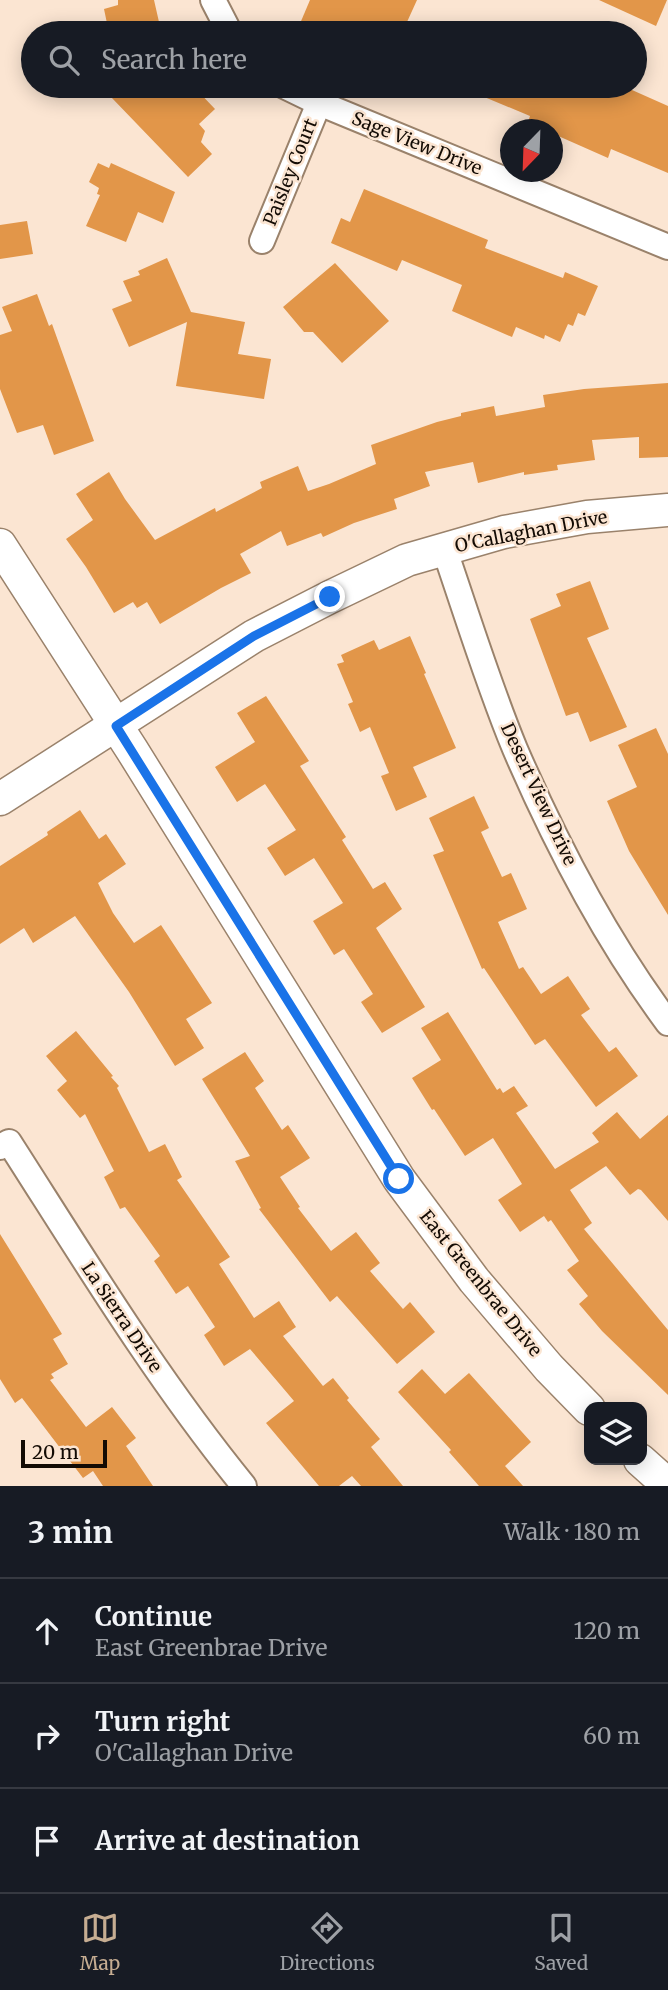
<!DOCTYPE html>
<html lang="en">
<head>
<meta charset="utf-8">
<style>
	body { margin:0; font-family:Merriweather,serif; background:#20242c; color:#f1f3f6 }
	.controls { position:absolute; right:21px; bottom:21px; display:grid; overflow:hidden; border-radius:14px; box-shadow:0 4px 18px #0003 }
	.controls button { width:63px; height:63px; display:grid; place-items:center; padding:0; border:0; border-bottom:2px solid #363941; background:#171b24; color:#f1f3f6; font:35px sans-serif }
	.compass { position:absolute; left:500px; top:119px; width:63px; height:63px; border-radius:50%; background:#171b24; box-shadow:0 4px 18px #0003; rotate:203deg }
	.scale { position:absolute; left:21px; bottom:18px; width:86px; box-sizing:border-box; padding-left:7px; border:4px solid #130b04; border-top:0; font-size:19px; line-height:24px; white-space:nowrap; color:#130b04; -webkit-text-stroke:5px #fbe5d2; paint-order:stroke }
	.stop { position:absolute; width:21px; height:21px; margin:-16px; border:5px solid #1a73e8; border-radius:50%; background:#fff }
	.stop.end { background:#1a73e8; border-color:#fff; box-shadow:0 2px 7px #0008 }
	.list { margin:0; padding:0; list-style:none }
	h2 { display:flex; justify-content:space-between; align-items:center; height:91px; margin:0; padding:0 28px; font-size:30px }
	h2 small { font-size:23px; font-weight:400; color:#9ea1a6 }
	.list li { display:grid; grid-template-columns:46px 1fr auto; gap:21px; align-items:center; box-sizing:border-box; height:105px; padding:0 28px; border-top:2px solid #363941 }
	.list b { display:block; font-size:26px; white-space:nowrap }
	.list p { margin:0; font-size:23px; white-space:nowrap; color:#9ea1a6 }
	.list em { font-size:23px; font-style:normal; color:#9ea1a6 }
	.icon { flex:none; width:38px; height:38px; fill:none; stroke:currentColor; stroke-width:2; stroke-linecap:round; stroke-linejoin:round }
	.map { position:relative; flex:none; width:668px; height:1486px; overflow:hidden }
	.search { position:absolute; background:#171b24; box-shadow:0 4px 18px #0003; left:21px; right:21px; top:21px; height:77px; display:flex; align-items:center; gap:18px; box-sizing:border-box; padding:0 24px; border-radius:38px; color:#9ea1a6; font-size:26px }
	.sheet { height:406px; background:#171b24 }
	nav { display:flex; justify-content:space-around; align-items:center; box-sizing:border-box; height:98px; border-top:2px solid #363941; background:#171b24; font-size:19px; color:#9ea1a6 }
	nav a { display:grid; justify-items:center; gap:4px }
	nav .on { color:#c6ad92 }
	.map>svg:first-child { display:block }
</style>
</head>
<body>
<div class="map">
<svg width="668" height="1486" viewBox="0 0 668 1486">
	<rect width="100%" height="100%" fill="#fbe5d2"/>
	<g fill="#e29649">
		<path d="M118,0h36l5,22 -9,2 2,9h-43l-5,-24 14,-4z"/>
		<path d="M310,0h107l-15,33h-106z"/>
		<path d="M599,0h68l-11,26z"/>
		<path d="M141,86h52l22,23 -16,15 6,7 -4,11 11,12 -24,23 -77,-80 30,-2z"/>
		<path d="M458,86h165l45,20v67l-57,-24 -3,9 -52,-23 -1,2 -3,-1v-6h-15l-10,-5 3,-9z"/>
		<path d="M98,163l11,5 2,-5 64,29 -12,31 -25,-11 -12,30 -40,-16 14,-31 -3,-1 2,-6 -10,-6z"/>
		<path d="M364,189l124,51 -3,8 78,30 2,-6 33,14 -13,30 -7,-3 -5,13 -5,-2 -8,18 -15,-7 -1,4 -28,-12 -4,10 -60,-26 10,-26 -60,-25 -5,11 -66,-28 10,-25 9,4z"/>
		<path d="M27,221l6,33 -33,5v-34z"/>
		<path d="M167,258l24,54 54,10 -7,32 33,5 -7,40 -88,-13 11,-64 -58,25 -17,-38 20,-8 -9,-20 17,-6 -2,-4z"/>
		<path d="M335,263l54,58 -47,42 -29,-31h-9l-21,-25z"/>
		<path d="M37,294l12,32 3,-2 42,117 -40,14 -11,-30 -26,8 -17,-44v-54l12,-4 -10,-24z"/>
		<path d="M668,383v74l-29,1v-21l-47,3 3,20 -38,5 1,5 -34,5v-3l-46,11 -5,-21 -48,10 5,14 -36,13 3,10 -43,14 -31,14 -2,-4 -34,13 -6,-15 -41,23 11,19 -30,15 -61,36 -13,-22 -10,6 -4,-6 -19,11 -28,-46 -20,-28 27,-19 -17,-26 33,-22 16,27 30,41 60,-32 1,4 46,-24 -2,-6 38,-16 10,25 21,-7 47,-20 -5,-19 66,-23 24,-6v-3l33,-7 2,10 49,-9 -2,-12 41,-6z"/>
		<path d="M590,581l19,48 -22,9 40,89 -37,15 -12,-30 -12,4 -36,-97 31,-13 -5,-12z"/>
		<path d="M410,636l16,37 -2,1 32,74 -43,19 14,30 -31,14 -15,-35 8,-3 -19,-46 -10,5 -12,-28 5,-2 -16,-38 7,-2 -3,-7 33,-15 5,10z"/>
		<path d="M266,696l43,65 -9,5 46,71 -4,3 31,49 12,-7 17,27 -26,19 49,79 -43,26 -21,-31 12,-8 -29,-45 -10,6 -21,-34 30,-18 -29,-45 -29,18 -18,-28 29,-18 -31,-46 -28,18 -22,-35 40,-25 -18,-29z"/>
		<path d="M656,728l12,26v161l-39,-64 -22,-50 30,-14 -19,-42z"/>
		<path d="M474,796l15,32 -8,4 21,45 9,-4 16,36 -29,13 21,47 4,-2 18,27 27,-18 22,33 -9,6 28,37 7,-5 22,29 -42,31 -51,-68 -10,6 -51,-77 -2,1 -49,-114 11,-4 -15,-33z"/>
		<path d="M80,810l19,29 7,-5 20,30 -28,19 15,30 21,30 27,-18 51,78 -26,16 18,29 -29,18 -46,-74 -54,-76 -42,27 -9,-15 -24,16v-78l48,-31 -1,-3z"/>
		<path d="M448,1012l49,78 3,-2 3,5 11,-7 14,20 -12,7 39,56 44,-27 -7,-9 25,-21 23,27 28,-24v106l-27,-31 -3,-1 -8,6 -24,-29 -36,24 22,33 -8,6 84,101v65l-66,-64 -23,-27 9,-8 -21,-26 12,-9 -28,-41 -3,2 -4,-6 -24,16 -22,-32 24,-16 -29,-46 -28,18 -31,-47 -2,1 -20,-32 29,-18 -20,-32z"/>
		<path d="M76,1031l37,45 -2,1 8,9 -2,2 32,64 16,-8 17,33 -5,3 53,77 -11,7 35,54 25,-17 17,26 -13,9 40,50 10,-8 16,20 -2,2 33,39 -9,8 32,39h-42l-9,-10 -13,10h-20l-53,-63 28,-22 -44,-52 -26,17 -20,-31 11,-8 -27,-41 -12,8 -22,-33 6,-5 -35,-49 -5,2 -16,-32 10,-6 -29,-57 -5,4 -23,-28 10,-9 -21,-25z"/>
		<path d="M245,1052l19,29 -9,7 27,42 6,-5 22,33 -30,19 20,30 -2,1 33,43 25,-19 24,31 -10,8 33,38 7,-7 25,30 -38,32 -60,-68 -7,6 -71,-93 2,-1 -26,-47 15,-5 -48,-77z"/>
		<path d="M0,1234l62,100 -9,5 15,25 -17,10 3,4 -4,2 36,47 26,-20 24,31 -10,8 27,40h-50l-10,-15 -10,7 -61,-80 -7,5 -15,-24z"/>
		<path d="M422,1369l23,25 24,-21 62,69 -26,24 18,20h-44l-30,-34 2,-2 -53,-58z"/>
	</g>
	<g fill="none" stroke-linecap="round" stroke-linejoin="round">
		<g stroke="#9a826b" stroke-width="28">
			<g id="minor">
				<path d="M213,0l17,33"/>
				<path d="M284,86l35,17 349,144"/>
				<path d="M262,241l57,-138"/>
				<path d="M444,548c23,67 44,136 71,201 41,95 91,191 153,274"/>
				<path d="M0,1147l9,-5c75,117 147,236 235,344"/>
			</g>
		</g>
		<g stroke="#9a826b" stroke-width="35">
			<g id="tertiary">
				<path d="M0,545l132,205 267,429 75,101 75,88 40,41"/>
				<path d="M0,799l254,-163 76,-39 77,-37 97,-28 83,-15 81,-7"/>
				<path d="M640,1460l28,25"/>
			</g>
		</g>
		<use href="#minor" stroke="#fff" stroke-width="24"/>
		<use href="#tertiary" stroke="#fff" stroke-width="32"/>
	</g>
	<g fill="none" stroke-linecap="round" stroke-linejoin="round">
		<path stroke="#1a73e8" stroke-width="9" d="M330,597l-76,39 -138,90 283,453"/>
	</g>
	<g text-anchor="middle" dominant-baseline="central" stroke-width="5" stroke-linejoin="round" paint-order="stroke">
		<g font-size="18" fill="#130b04" stroke="#fbe5d2">
			<text transform="translate(417 143) rotate(22)">Sage View Drive</text>
			<text transform="translate(290 172) rotate(-68)">Paisley Court</text>
			<text transform="translate(531 531) rotate(-11)">O'Callaghan Drive</text>
			<text transform="translate(539 794) rotate(65)">Desert View Drive</text>
			<text transform="translate(481 1283) rotate(51)">East Greenbrae Drive</text>
			<text transform="translate(122 1317) rotate(56)">La Sierra Drive</text>
		</g>
	</g>
</svg>
<div class="controls">
<button><svg class="icon" aria-label="layers" viewBox="0 0 24 24"><path d="M12 4l9 5-9 5-9-5zM3 14l9 5 9-5"/></svg></button>
</div>
<svg class="compass" viewBox="-18 -18 36 36"><path d="M0-13l5 13h-10z" fill="#e53935"/><path d="M0 13l5-13h-10z" fill="#9ea1a6"/></svg>
<div class="scale">20 m</div>
<div class="stop" style="left:399px;top:1179px"></div>
<div class="stop end" style="left:330px;top:597px"></div>
<div class="search"><svg class="icon" aria-label="search" viewBox="0 0 24 24"><circle cx="10" cy="10" r="6"/><path d="M15 15l6 6"/></svg>Search here</div>
</div>
<section class="sheet">
<h2>3 min<small>Walk · 180 m</small></h2>
<ul class="list">
<li><svg class="icon" aria-label="ahead" viewBox="0 0 24 24"><path d="M12 20V5M6 11l6-6 6 6"/></svg><div><b>Continue</b><p>East Greenbrae Drive</p></div><em>120 m</em></li>
<li><svg class="icon" aria-label="right" viewBox="0 0 24 24"><path d="M7 20v-9h11M14 6l5 5-5 5"/></svg><div><b>Turn right</b><p>O'Callaghan Drive</p></div><em>60 m</em></li>
<li><svg class="icon" aria-label="arrive" viewBox="0 0 24 24"><path d="M6 21V4h12l-3 4 3 4H6"/></svg><div><b>Arrive at destination</b></div></li>
</ul>
</section>
<nav>
<a class="on"><svg class="icon" aria-label="map" viewBox="0 0 24 24"><path d="M3 6l6-2 6 2 6-2v14l-6 2-6-2-6 2zM9 4v14M15 6v14"/></svg>Map</a>
<a><svg class="icon" aria-label="directions" viewBox="0 0 24 24"><path d="M12 3l9 9-9 9-9-9zM9 14v-3h6M13 9l2 2-2 2"/></svg>Directions</a>
<a><svg class="icon" aria-label="saved" viewBox="0 0 24 24"><path d="M7 4h10v16l-5-4-5 4z"/></svg>Saved</a>
</nav>
</body>
</html>
